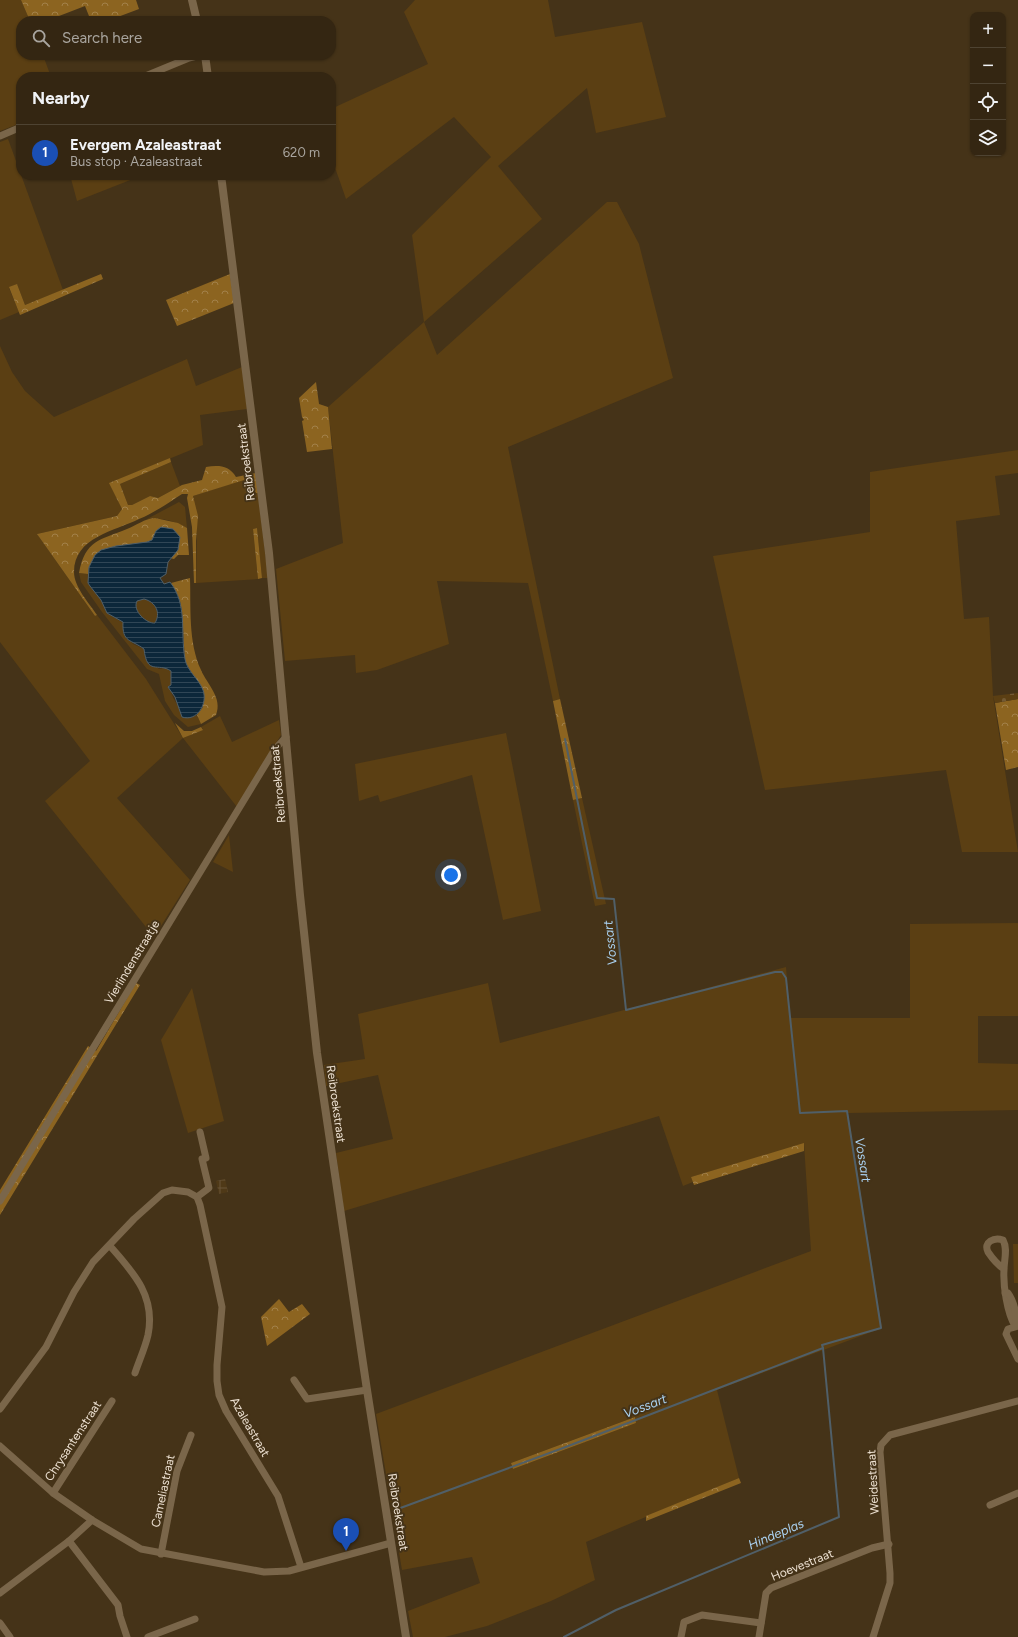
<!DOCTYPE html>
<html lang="en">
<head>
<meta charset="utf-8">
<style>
	body { margin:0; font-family:Figtree,sans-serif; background:#3f3220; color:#f1f3f6 }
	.controls { position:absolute; right:12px; top:12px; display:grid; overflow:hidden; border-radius:8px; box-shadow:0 1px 3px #0004 }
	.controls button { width:36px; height:36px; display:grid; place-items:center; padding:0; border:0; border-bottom:1px solid #4e4332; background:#342612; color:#f1f3f6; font:20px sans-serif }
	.you { position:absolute; left:451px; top:875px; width:14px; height:14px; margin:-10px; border:3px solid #fff; border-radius:50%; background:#1a73e8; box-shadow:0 0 0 6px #1a73e833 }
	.badge { display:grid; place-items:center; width:26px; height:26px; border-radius:50%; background:#b1c500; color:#fff; font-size:13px; font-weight:700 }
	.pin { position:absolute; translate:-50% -33px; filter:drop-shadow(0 1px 2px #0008) }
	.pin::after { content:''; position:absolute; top:21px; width:14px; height:12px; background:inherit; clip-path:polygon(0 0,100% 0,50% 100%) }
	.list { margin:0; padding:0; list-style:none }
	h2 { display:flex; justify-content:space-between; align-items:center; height:52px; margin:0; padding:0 16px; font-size:17px }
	h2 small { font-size:13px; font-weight:400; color:#a9a59f }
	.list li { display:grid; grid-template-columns:26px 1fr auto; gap:12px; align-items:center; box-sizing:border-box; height:56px; padding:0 16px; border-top:1px solid #4e4332 }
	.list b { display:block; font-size:15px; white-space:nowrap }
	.list p { margin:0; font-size:13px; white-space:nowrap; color:#a9a59f }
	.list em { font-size:13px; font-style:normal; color:#a9a59f }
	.icon { flex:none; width:22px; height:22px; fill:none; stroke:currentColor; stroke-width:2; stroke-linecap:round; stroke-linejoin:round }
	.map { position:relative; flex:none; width:1018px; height:1637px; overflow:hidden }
	.search { position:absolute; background:#342612; box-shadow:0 1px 3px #0004; left:16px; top:16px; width:320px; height:44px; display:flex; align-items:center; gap:10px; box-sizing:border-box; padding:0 14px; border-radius:16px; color:#a9a59f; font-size:15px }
	.panel { position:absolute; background:#342612; box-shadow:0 1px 3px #0004; left:16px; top:72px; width:320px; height:108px; border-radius:16px }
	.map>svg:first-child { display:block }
</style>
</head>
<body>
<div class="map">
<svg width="1018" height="1637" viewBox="0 0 1018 1637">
	<defs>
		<pattern id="industrial-grid" width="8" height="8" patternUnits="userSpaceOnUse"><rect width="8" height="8" fill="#4f3917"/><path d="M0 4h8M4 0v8" fill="none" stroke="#695538"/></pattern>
		<pattern id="forest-crowns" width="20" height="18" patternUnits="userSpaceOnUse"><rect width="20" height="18" fill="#8c6420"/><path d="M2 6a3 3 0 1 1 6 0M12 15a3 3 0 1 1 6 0" fill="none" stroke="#a2814a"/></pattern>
		<pattern id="cemetery-stones" width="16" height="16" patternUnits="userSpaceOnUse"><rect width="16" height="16" fill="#5b3f13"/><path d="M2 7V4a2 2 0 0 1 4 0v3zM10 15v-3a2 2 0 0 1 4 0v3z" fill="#735a34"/></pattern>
		<pattern id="water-rules" width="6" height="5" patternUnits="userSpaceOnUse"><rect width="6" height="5" fill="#0c273a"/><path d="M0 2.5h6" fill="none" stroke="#304656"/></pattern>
	</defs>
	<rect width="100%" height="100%" fill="#453318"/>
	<path fill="url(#industrial-grid)" d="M225,1179l3,13 -9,2 -3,-13z"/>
	<g fill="#5b3f13" fill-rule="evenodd">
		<path d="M0,0h21l9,21h-9v34h22l8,22h-30v46l-21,8z"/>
		<path d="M415,0h133l7,37 87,-15 24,95 -70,16 -9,-45 -89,78 44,53 -118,103 13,33 170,-153h10l22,42 34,134 -165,69 52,252 -7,2 -25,-118 -91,-2 12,63 -72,26 -21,3 -1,-18 -70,6 -9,-92 67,-26 -15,-136 96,-85 -12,-87 79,-78 -37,-40 -108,82 -15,-43v-47l97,-45 -24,-52z"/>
		<path d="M8,139l55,151 -38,15 -8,-21 -8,4 10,24 -19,8v-178z"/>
		<path d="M70,175h73l-66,26z"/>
		<path d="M0,346l12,26 13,19 29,26 133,-58 9,27 46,-19 5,42 -47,6 3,30 -93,38 12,26 -5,7 -80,18 58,82 2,-1 49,64 37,59 20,-9 -2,-2 19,-11 12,26 47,-22 2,15 -44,72 -54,-69 -66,60 73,82 -36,57 -109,-136 45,-40 -90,-119z"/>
		<path d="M1018,450v23l-23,3 5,39 -44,6 8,98 25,-2 4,79 25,156h-56l-16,-82 -181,20 -52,-234 157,-24v-60z"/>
		<path d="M171,462l9,24 -22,12 -8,-2 -18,9h-4l-8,-21z"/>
		<path d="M244,479l14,14 10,85h-6l-5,-50 -4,1 5,50 -62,4 1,-55 -4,-32z"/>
		<path d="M179,502l6,5 2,21c-13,-7 -26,-11 -40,-9z"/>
		<path d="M79,573l9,1v9l13,17 6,13 16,10v10l10,11 11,5 1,9 14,11 7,-1 5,3c1,7 -1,13 0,20 2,10 10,19 18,27l8,-3 4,9 -13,3 -14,-12 -9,-14 -6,-27 -12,-5 -45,-57 -21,-30z"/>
		<path d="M144,599c12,3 17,14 11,24 -8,1 -23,-12 -18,-22z"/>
		<path d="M506,733l35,178 -38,9 -31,-145 -92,27 -2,-7 -19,6 -4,-37z"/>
		<path d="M582,798l24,106 -11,2 -22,-106z"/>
		<path d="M229,835l4,37 -20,-10z"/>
		<path d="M1018,923v93h-40v47l40,1v46l-170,3 34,215 -165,62 22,88 -153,64 9,38 -44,21 -64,25 -42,11h-32l-5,-26 72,-28 -8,-26 -70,13 -26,-156 435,-163 -7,-107 -113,33 2,5 -10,4 -24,-70 -315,95 -8,-58 57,-14 -15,-64 -52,11 -2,-21 41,-6 -7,-45 130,-31 12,60 286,-76 4,51h120v-94zM635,1417l1,6 -123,46 -2,-6z"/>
		<path d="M192,988l32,133 -36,12 -27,-93z"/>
		<path d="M1013,1244h5v39h-4z"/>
	</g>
	<g fill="url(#forest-crowns)">
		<path d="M21,0h115l3,9 -32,12h-16l-6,-15 -39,15h-16z"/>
		<path d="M101,274l2,5 -83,36 -11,-28 8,-3 8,21z"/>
		<path d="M230,274l4,29 -57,23 -11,-26z"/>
		<path d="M316,382l3,22 9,3 4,42 -25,3 -5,-31 2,-1 -2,-3 -3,-19z"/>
		<path d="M170,458l1,4 -51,22 8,21h4l18,-9 8,2 24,-13 20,-5 4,-13c12,-2 23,-2 30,10l20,-4 2,20h-12l-2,-13 -51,16 5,20 -2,25v42h-2l-2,-56 -5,-29 1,-4h-6c-14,9 -28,19 -43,25 -24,12 -65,18 -65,53 0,15 15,31 23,43l-2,1 -58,-82 80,-18 5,-7 -13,-26z"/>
		<path d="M155,518l23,5 9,5 2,27h-11l-4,4 -4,-1 8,-8 -22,-19 -4,9 -5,2 -40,6 -18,19 -1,7 -9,-1c6,-33 21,-33 48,-44 10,-4 17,-10 28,-11z"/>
		<path d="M257,528l5,50 -4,1 -5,-50z"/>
		<path d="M190,578c1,29 -2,64 11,92 6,14 22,28 15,45l-15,9 -4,-9 6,-8 -6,-26 -12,-19 -3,-51 -2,-10 -9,-18z"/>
		<path d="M560,699l22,99 -9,2 -20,-99z"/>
		<path d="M1018,699v68l-12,3 -11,-67z"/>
		<path d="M175,723l9,8h8l9,-4 2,3 -20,8z"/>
		<path d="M136,983l4,2 -140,230v-25l88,-144 8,5z"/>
		<path d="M804,1143v8l-110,34 -3,-8z"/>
		<path d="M279,1299l10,13 13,-8 8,10 -43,32 -6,-29z"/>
		<path d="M635,1417l1,6 -123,46 -2,-6z"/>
		<path d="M739,1478l2,5 -95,38v-5z"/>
	</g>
	<path fill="url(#cemetery-stones)" d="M1018,693v6l-23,4 -2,-7z"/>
	<path fill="url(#water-rules)" stroke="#505f68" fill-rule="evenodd" d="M161,527l12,2 7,8 -2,13 -10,12 -2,12 -6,4 4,6 6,-2c18,23 10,50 15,77 2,12 14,20 18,31 5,14 -6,32 -21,27l-7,-20 -7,-10 3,-2v-14c-13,-9 -24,5 -27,-22 -13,-10 -22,-6 -21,-27l-16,-9 -6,-13 -11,-14 -2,-3 1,-16 6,-12 6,-5 15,-4 31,-4 5,-2 4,-9zM144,599c12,3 17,14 11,24 -8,1 -23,-12 -18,-22z"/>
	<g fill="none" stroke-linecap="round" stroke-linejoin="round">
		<g stroke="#505f68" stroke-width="2">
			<path d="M395,1510l168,-62 260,-100 -1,-3 59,-17 -34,-217 -47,2 -14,-135 -4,-6h-7l-149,38 -12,-111 -17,-1 -32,-159"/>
			<path d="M564,1637l52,-27 223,-93 -16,-169"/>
		</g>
		<g stroke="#7a664a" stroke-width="7">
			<path d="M143,77l46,-19 12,-3"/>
			<path d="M0,136l21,-9"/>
			<path d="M197,1197l12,-9 -7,-29 4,-1 -6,-26"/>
			<path d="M0,1201l275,-452 11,-12"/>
			<path d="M110,1246c23,26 46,50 38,89 -3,13 -9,26 -13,38"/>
			<path d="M1004,1269c-6,-4 -12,-11 -16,-17 -5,-10 6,-15 15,-12 5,9 1,20 1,30 -1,15 3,43 11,56"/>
			<path d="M1005,1293h3c6,8 10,24 7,33"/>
			<path d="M1018,1326l-10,3 -2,5 12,25"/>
			<path d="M294,1380l13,19 60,-9"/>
			<path d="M0,1409l46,-62 28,-55 19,-30 41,-43 29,-26 9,-3 16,2 9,5 3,8 22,102 -5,58v16l2,14 7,16 52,85 23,71"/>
			<path d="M0,1446l53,47 39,27 49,29 123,23 25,-1 102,-28"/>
			<path d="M53,1493l59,-92"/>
			<path d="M990,1505l28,-12"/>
			<path d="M69,1541l49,64 2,11 7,21"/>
			<path d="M161,1554l16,-83 14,-36"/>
			<path d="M0,1593l69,-52 23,-21"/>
			<path d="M0,1623l10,14"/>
			<path d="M148,1637l47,-18"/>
			<path d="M681,1637l3,-15 18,-7 59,8"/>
			<path d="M759,1637l7,-44 5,-5 101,-40 17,-4"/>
			<path d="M873,1637l17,-54v-10l-10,-121 1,-7 9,-10 128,-34"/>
		</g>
		<g stroke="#7a664a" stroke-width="8">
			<path d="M192,0l5,21"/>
			<path d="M205,55l3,22"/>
			<path d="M221,175l48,378 31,342 17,158 50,337 39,247"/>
		</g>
	</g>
	<g text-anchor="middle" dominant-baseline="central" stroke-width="4" stroke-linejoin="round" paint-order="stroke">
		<g font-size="12" fill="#ede1d2" stroke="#453318">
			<text transform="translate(246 462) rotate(-97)">Reibroekstraat</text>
			<text transform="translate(278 784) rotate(-95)">Reibroekstraat</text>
			<text transform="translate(132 962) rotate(-59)">Vierlindenstraatje</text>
			<text transform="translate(336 1104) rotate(82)">Reibroekstraat</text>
			<text transform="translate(250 1427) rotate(60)">Azaleastraat</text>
			<text transform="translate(73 1441) rotate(-57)">Chrysantenstraat</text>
			<text transform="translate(873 1482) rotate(-93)">Weidestraat</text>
			<text transform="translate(163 1491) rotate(-78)">Cameliastraat</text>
			<text transform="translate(398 1512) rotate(81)">Reibroekstraat</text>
			<text transform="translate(802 1565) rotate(-22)">Hoevestraat</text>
		</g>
		<g font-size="13" font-style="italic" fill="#aad1f0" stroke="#453318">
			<text transform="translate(610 943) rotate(-96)">Vossart</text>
			<text transform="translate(863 1160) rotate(81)">Vossart</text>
			<text transform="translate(645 1406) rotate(-21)">Vossart</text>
			<text transform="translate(776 1534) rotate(-23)">Hindeplas</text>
		</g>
	</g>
</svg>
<div class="controls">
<button>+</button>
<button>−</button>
<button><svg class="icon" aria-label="locate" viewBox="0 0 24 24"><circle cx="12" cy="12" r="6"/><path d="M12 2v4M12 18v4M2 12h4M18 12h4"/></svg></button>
<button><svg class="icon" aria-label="layers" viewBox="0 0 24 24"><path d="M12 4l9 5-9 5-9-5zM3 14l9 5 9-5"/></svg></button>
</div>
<div class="you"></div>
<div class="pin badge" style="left:346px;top:1551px;background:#1a4fb4">1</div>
<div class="search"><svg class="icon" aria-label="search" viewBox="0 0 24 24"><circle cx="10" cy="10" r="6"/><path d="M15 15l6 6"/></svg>Search here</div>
<section class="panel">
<h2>Nearby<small></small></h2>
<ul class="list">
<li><span class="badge" style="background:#1a4fb4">1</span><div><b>Evergem Azaleastraat</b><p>Bus stop · Azaleastraat</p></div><em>620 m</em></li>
</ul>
</section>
</div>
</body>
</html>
